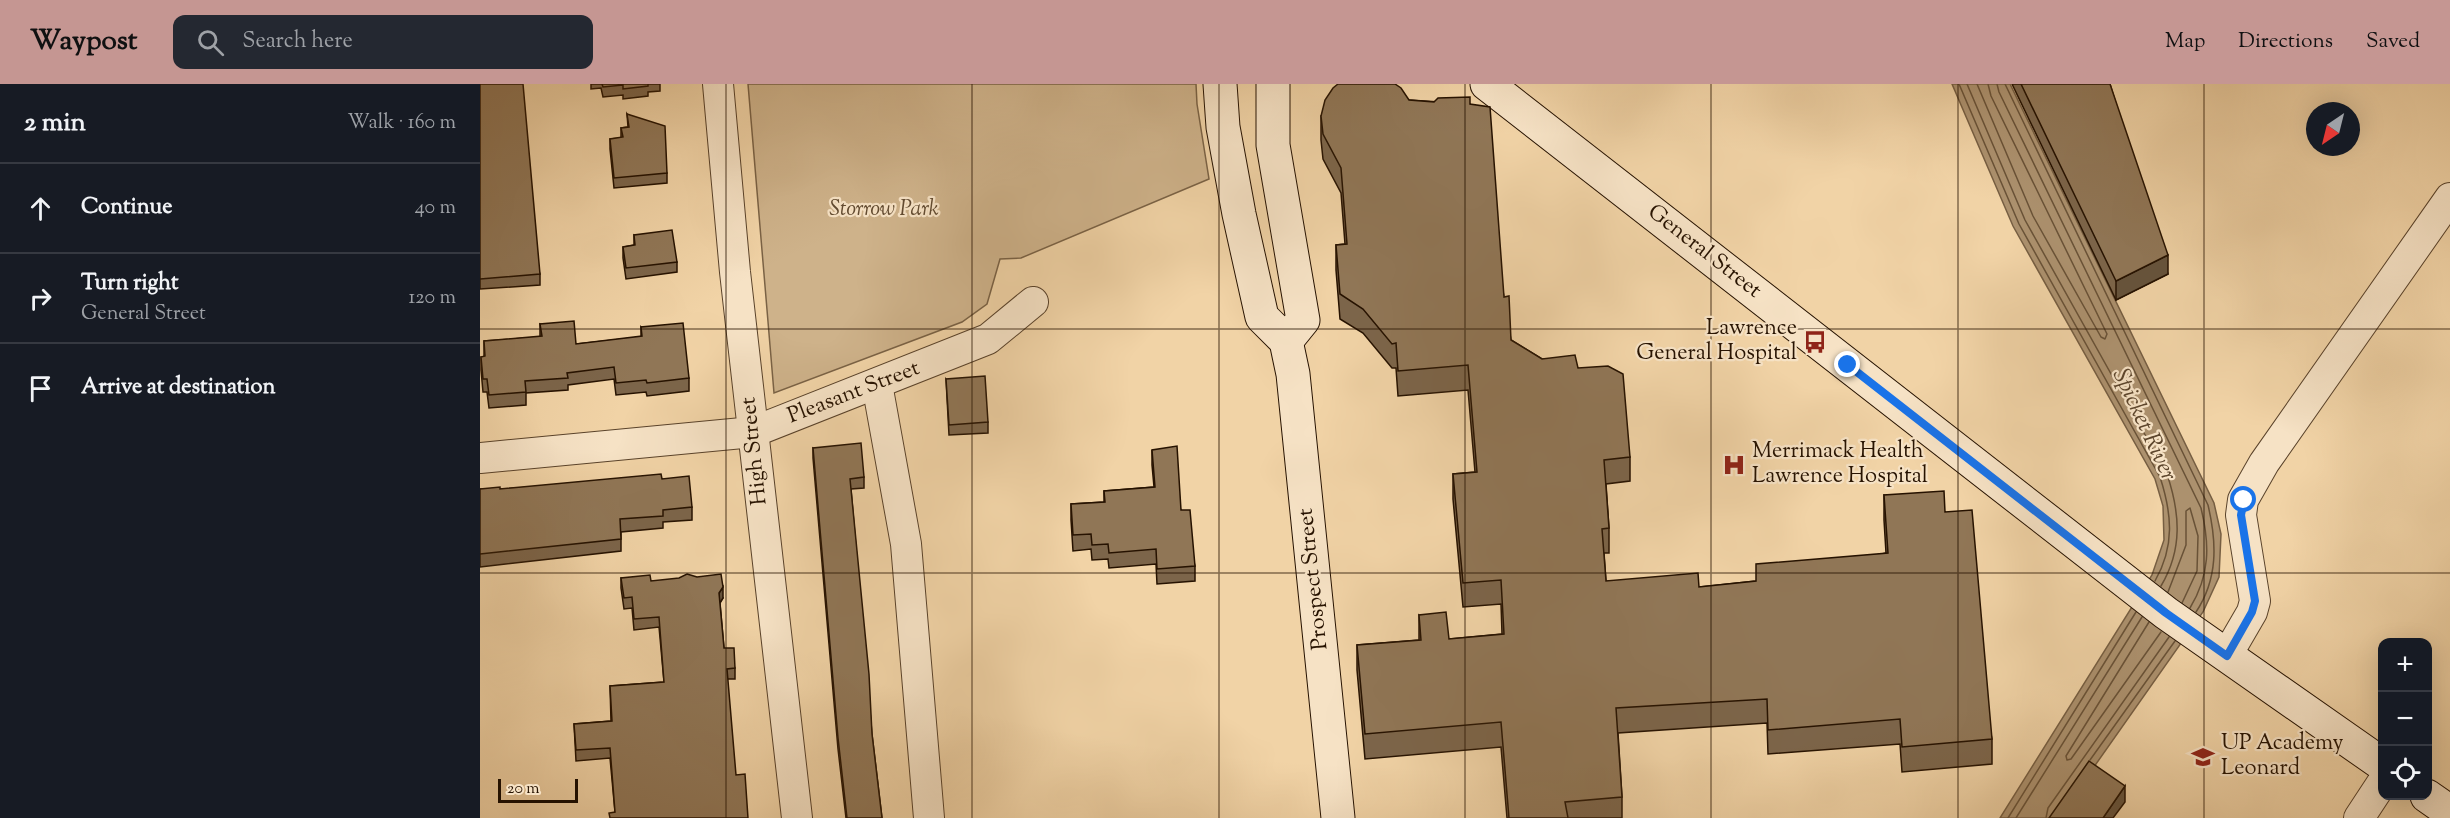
<!DOCTYPE html>
<html lang="en">
<head>
<meta charset="utf-8">
<style>
	body { margin:0; font-family:"Sorts Mill Goudy",serif; background:#242831; color:#f1f3f6 }
	.controls { position:absolute; right:18px; bottom:18px; display:grid; overflow:hidden; border-radius:12px; box-shadow:0 6px 24px #0002 }
	.controls button { width:54px; height:54px; display:grid; place-items:center; padding:0; border:0; border-bottom:2px solid #363941; background:#171b24; color:#f1f3f6; font:30px sans-serif }
	.compass { position:absolute; left:1826px; top:18px; width:54px; height:54px; border-radius:50%; background:#171b24; box-shadow:0 6px 24px #0002; rotate:215deg }
	.scale { position:absolute; left:18px; bottom:15px; width:80px; box-sizing:border-box; padding-left:6px; border:3px solid #261200; border-top:0; font-size:16px; line-height:21px; white-space:nowrap; color:#261200; -webkit-text-stroke:4px #f6e2c5; paint-order:stroke }
	.stop { position:absolute; width:18px; height:18px; margin:-14px; border:4px solid #1a73e8; border-radius:50%; background:#fff }
	.stop.end { background:#1a73e8; border-color:#fff; box-shadow:0 2px 6px #0008 }
	.list { margin:0; padding:0; list-style:none }
	h2 { display:flex; justify-content:space-between; align-items:center; height:78px; margin:0; padding:0 24px; font-size:26px }
	h2 small { font-size:20px; font-weight:400; color:#9ea1a6 }
	.list li { display:grid; grid-template-columns:39px 1fr auto; gap:18px; align-items:center; box-sizing:border-box; height:90px; padding:0 24px; border-top:2px solid #363941 }
	.list b { display:block; font-size:22px; white-space:nowrap }
	.list p { margin:0; font-size:20px; white-space:nowrap; color:#9ea1a6 }
	.list em { font-size:20px; font-style:normal; color:#9ea1a6 }
	.icon { flex:none; width:33px; height:33px; fill:none; stroke:currentColor; stroke-width:2; stroke-linecap:round; stroke-linejoin:round }
	.map { position:relative; flex:none; width:1970px; height:734px; overflow:hidden }
	header { display:flex; align-items:center; gap:36px; box-sizing:border-box; height:84px; padding:0 30px; background:#c59692; color:#111 }
	header strong { font-size:28px }
	nav { display:flex; gap:33px; margin-inline-start:auto; font-size:21px }
	.search { width:420px; height:54px; background:#242831; display:flex; align-items:center; gap:15px; box-sizing:border-box; padding:0 21px; border-radius:12px; color:#9ea1a6; font-size:22px }
	main { display:flex }
	aside { flex:1; background:#171b24 }
	.map>svg:first-child { display:block }
</style>
</head>
<body>
<header>
<strong>Waypost</strong>
<div class="search"><svg class="icon" aria-label="search" viewBox="0 0 24 24"><circle cx="10" cy="10" r="6"/><path d="M15 15l6 6"/></svg>Search here</div>
<nav><a>Map</a><a>Directions</a><a>Saved</a></nav>
</header>
<main>
<aside>
<h2>2 min<small>Walk · 160 m</small></h2>
<ul class="list">
<li><svg class="icon" aria-label="ahead" viewBox="0 0 24 24"><path d="M12 20V5M6 11l6-6 6 6"/></svg><div><b>Continue</b></div><em>40 m</em></li>
<li><svg class="icon" aria-label="right" viewBox="0 0 24 24"><path d="M7 20v-9h11M14 6l5 5-5 5"/></svg><div><b>Turn right</b><p>General Street</p></div><em>120 m</em></li>
<li><svg class="icon" aria-label="arrive" viewBox="0 0 24 24"><path d="M6 21V4h12l-3 4 3 4H6"/></svg><div><b>Arrive at destination</b></div></li>
</ul>
</aside>
<div class="map">
<svg width="1970" height="734" viewBox="0 0 1970 734">
	<rect width="100%" height="100%" fill="#f1d3a6"/>
	<filter id="stains"><feTurbulence type="fractalNoise" baseFrequency=".00333" numOctaves="4"/><feColorMatrix values="0 0 0 0 .2 0 0 0 0 .09 0 0 0 0 .02 0 0 0 .5 -.17"/></filter>
	<radialGradient id="worn" r=".72"><stop offset=".6" stop-color="#630" stop-opacity="0"/><stop offset="1" stop-color="#630" stop-opacity=".3"/></radialGradient>
	<path fill="#ceb28a" stroke="#7a6245" stroke-width="1.5" d="M268,0h448l1,20 12,75 -188,79 -21,1 -13,45 -25,18 -188,71z"/>
	<path fill="#ac916e" stroke="#765e42" stroke-width="1.5" d="M1472,0h58l204,419 7,31 -2,43 -16,35 -145,206h-58l152,-243 12,-35 -1,-34 -8,-27 -142,-253z"/>
	<g fill="none" stroke-linecap="round" stroke-linejoin="round">
		<g stroke="#695237" stroke-width="1.5">
			<path d="M1479,0l60,140 141,253c12,37 15,69 -5,104"/>
			<path d="M1487,0l58,136 142,254c13,39 16,75 -6,112"/>
			<path d="M1497,0l56,132 68,121 4,2 2,-5 -116,-238 -3,-12"/>
			<path d="M1517,0l2,8 202,416c9,37 9,67 -11,100"/>
			<path d="M1525,0l203,421c9,38 10,74 -12,107"/>
			<path d="M1688,508l18,-47v-34l4,-3 8,28 -1,35 -15,32"/>
			<path d="M1669,538l-83,134 1,4 4,-1 90,-127"/>
			<path d="M1610,676l85,-119"/>
			<path d="M1528,734l128,-206"/>
			<path d="M1536,734l126,-201"/>
			<path d="M1566,734l2,-10 121,-171"/>
		</g>
		<g stroke="#59422a" stroke-width="32">
			<g id="street">
				<path d="M238,0l17,188 62,546"/>
				<path d="M397,300l29,160 23,274"/>
				<path d="M0,374l273,-26 235,-93 45,-37"/>
				<path d="M1747,571l25,-43 3,-11 -14,-86 2,-15 21,-37 186,-265"/>
				<path d="M1879,734l23,-35"/>
			</g>
		</g>
		<g stroke="#261200" stroke-width="35">
			<g id="secondary">
				<path d="M740,0l3,43 16,87 23,103 24,24 7,33 45,444"/>
				<path d="M793,0v61l30,175 -17,21"/>
				<path d="M1007,0l679,529 216,151"/>
				<path d="M1947,712l23,16"/>
			</g>
		</g>
		<use href="#street" stroke="#f6e2c5" stroke-width="30"/>
		<use href="#secondary" stroke="#f6e2c5" stroke-width="33"/>
	</g>
	<g fill="#7c654a" stroke="#261200" stroke-width="1.5">
		<path d="M0,0l60,190v11l-60,4z"/>
		<path d="M111,0h69v7l-12,1v4l-25,3v-4l-20,2 -2,-9 -10,1z"/>
		<path d="M1532,0h98l58,190 -52,26z"/>
		<path d="M929,16l61,4 34,193 7,43 31,19 36,9 52,89v24l-24,3 3,44v25h-5l2,28 93,6 57,-6 130,-28 -2,-33v-25l61,17 47,227v25l-90,8 -2,-28 -132,10 -1,-31 -149,10 4,64v21h-115l-6,-71 -136,12 -8,-89v-25l62,-5v-25l30,24 53,-5 -1,-30 -38,3 -10,-108v-25l22,-2 -7,-82 -70,6 -2,-28h-4l-29,-35 -23,-14 -4,-49v-25l9,-1 -4,-51 -18,-34 -2,-19v-24z"/>
		<path d="M147,30l40,59v10l-53,5 -4,-39v-10l11,-1v-10l7,-1z"/>
		<path d="M154,151l43,27v10l-51,7 -3,-21v-11l11,-2z"/>
		<path d="M60,240l36,20 65,-7v-10l48,51v13l-42,5 -1,-4 -30,3 -2,-16 -46,6v5l-42,3v12l-37,3 -2,-16h-4l-2,-22v-13h3v-16l56,-4z"/>
		<path d="M466,295l42,43v11l-39,2z"/>
		<path d="M333,364l51,29v11l-13,1 21,245 10,84h-36l-8,-69 -25,-291z"/>
		<path d="M672,366l29,60 14,56v15l-38,3 -1,-20 -47,4 -1,-9 -16,1 -1,-11 -18,2 -2,-31v-16l33,-2v-11l50,-4 -2,-22z"/>
		<path d="M182,395l30,28v13l-29,2v6l-42,4v19l-141,16v-78h20z"/>
		<path d="M141,494l30,3 72,17 -3,5 4,45 11,20v11h-7l-113,133 -5,-54 -34,3 -2,-37 37,-3 -1,-35 54,-4 -5,-55 -25,3 -2,-22 -8,1 -3,-21z"/>
	</g>
	<g fill="#65533c" stroke="#261200" stroke-width="1.5">
		<path d="M1688,171v19l-52,26v-19z"/>
		<path d="M243,503v11l-4,6v-11z"/>
		<path d="M1645,702v16l-12,16h-10z"/>
	</g>
	<g fill="#907656" stroke="#261200" stroke-width="1.5">
		<path d="M0,0h43l17,190 -60,5z"/>
		<path d="M122,0h46v2l-25,3v-4l-20,2z"/>
		<path d="M858,0h57l6,4 8,12 25,2 4,-4 32,-1v7l20,3 14,190 5,-1 2,44 31,19 33,-4 3,13 30,-2 15,8 7,83 -26,3 5,68 -7,1 4,52 92,-8 1,14 57,-6v-17l132,-11 -4,-58 60,-4 1,21 27,-2 20,229 -90,8 -2,-28 -132,11 -1,-31 -151,9 6,89 -57,5 3,16h-59l-8,-96 -136,12 -8,-89 64,-5 -2,-25 27,-3 3,27 55,-5 -3,-54 -38,3 -10,-109 24,-2 -9,-107 -70,6 -2,-28 -4,1 -29,-35 -23,-15 -4,-49 11,-1 -6,-76 -18,-34 -2,-18 4,-16 8,-12z"/>
		<path d="M1541,0h89l58,171 -52,26z"/>
		<path d="M147,30l38,12 2,47 -53,5 -4,-39 13,-2 -2,-9 8,-1z"/>
		<path d="M192,146l5,32 -51,6 -3,-21 12,-2 -1,-10z"/>
		<path d="M94,237l2,23 66,-8 -1,-9 42,-4 6,55 -42,5 -1,-3 -30,3 -2,-16 -47,6 1,5 -43,3 1,11 -37,3 -2,-16h-4l-2,-22 4,-1 -1,-15 58,-5 -2,-12z"/>
		<path d="M505,292l3,46 -39,3 -3,-46z"/>
		<path d="M381,359l3,34 -14,2 19,195 3,60 10,84h-35l-9,-80 -25,-290z"/>
		<path d="M697,362l4,64h9l5,56 -38,3 -1,-20 -47,4 -1,-9 -16,1 -1,-11 -18,1 -2,-31 34,-2 -1,-11 51,-4 -3,-37z"/>
		<path d="M181,390l1,5 27,-3 3,31 -29,3v6l-43,3 1,20 -141,15v-65l20,-2v2z"/>
		<path d="M207,490l10,3 24,-3 2,13 -4,6 5,55h10l1,20 -8,1 9,106 9,-1 3,44h-138l-1,-5 6,-1 -5,-64 -34,2 -2,-26 38,-3 -2,-35 54,-4 -5,-65 -25,2 -2,-22 -8,1 -3,-20 29,-3 1,6 28,-3z"/>
		<path d="M1609,677l36,25 -22,32h-54z"/>
	</g>
	<g fill="none" stroke-linecap="round" stroke-linejoin="round">
		<path stroke="#1a73e8" stroke-width="8" d="M1368,281l318,248 61,43 25,-44 3,-11 -14,-86 3,-15"/>
	</g>
	<path fill="none" stroke="#261200" stroke-width="1.5" stroke-opacity="0.55" d="M246,0v734M492,0v734M739,0v734M985,0v734M1231,0v734M1478,0v734M1724,0v734M0,245h1970M0,489h1970"/>
	<defs>
		<g id="bus-bare" transform="scale(1.8)"><path d="M-5-6H5V4H4V6H2V4H-2V6H-4V4H-5ZM-3.5-4V0h7V-4ZM-3.5 1.2v1.5H-2V1.2ZM2 1.2v1.5H3.5V1.2Z" fill="#8f2418" stroke="#f6e2c5" stroke-width="2.5" paint-order="stroke"/></g>
		<g id="hospital-bare" transform="scale(1.8)"><path d="M-5-5h3v3.5h4V-5h3V5h-3V1.5h-4V5h-3Z" fill="#8f2418" stroke="#f6e2c5" stroke-width="2.5" paint-order="stroke"/></g>
		<g id="school-bare" transform="scale(1.8)"><path d="M0-5L7-2L0 1L-7-2ZM-4 1L0 2.5L4 1V4Q0 6-4 4Z" fill="#8f2418" stroke="#f6e2c5" stroke-width="2.5" paint-order="stroke"/></g>
	</defs>
	<g fill-rule="evenodd">
		<use href="#bus-bare" x="1335" y="258"/>
		<use href="#hospital-bare" x="1254" y="381"/>
		<use href="#school-bare" x="1723" y="673"/>
	</g>
	<g text-anchor="middle" dominant-baseline="central" stroke-width="4.5" stroke-linejoin="round" paint-order="stroke">
		<g font-size="22" font-style="italic" fill="#614a30" stroke="#f6e2c5">
			<text x="404" y="126">Storrow Park</text>
		</g>
		<g font-size="22" fill="#261200" stroke="#f6e2c5">
			<text transform="translate(1224 168) rotate(38)">General Street</text>
			<text transform="translate(374 309) rotate(-21)">Pleasant Street</text>
			<text transform="translate(275 367) rotate(-96)">High Street</text>
			<text transform="translate(834 495) rotate(-96)">Prospect Street</text>
		</g>
		<g font-size="22" fill="#261200" stroke="#f6e2c5" text-anchor="start">
			<text x="1317" y="245" text-anchor="end">Lawrence<tspan x="1317" dy="25">General Hospital</tspan></text>
			<text x="1272" y="368">Merrimack Health<tspan x="1272" dy="25">Lawrence Hospital</tspan></text>
			<text x="1741" y="660">UP Academy<tspan x="1741" dy="25">Leonard</tspan></text>
		</g>
		<g font-size="24" font-style="italic" fill="#5c452c" stroke="#f6e2c5">
			<text transform="translate(1664 341) rotate(65)">Spicket River</text>
		</g>
	</g>
	<rect width="100%" height="100%" filter="url(#stains)"/>
	<rect width="100%" height="100%" fill="url(#worn)"/>
</svg>
<div class="controls">
<button>+</button>
<button>−</button>
<button><svg class="icon" aria-label="locate" viewBox="0 0 24 24"><circle cx="12" cy="12" r="6"/><path d="M12 2v4M12 18v4M2 12h4M18 12h4"/></svg></button>
</div>
<svg class="compass" viewBox="-18 -18 36 36"><path d="M0-13l5 13h-10z" fill="#e53935"/><path d="M0 13l5-13h-10z" fill="#9ea1a6"/></svg>
<div class="scale">20 m</div>
<div class="stop" style="left:1764px;top:416px"></div>
<div class="stop end" style="left:1368px;top:281px"></div>
</div>
</main>
</body>
</html>
